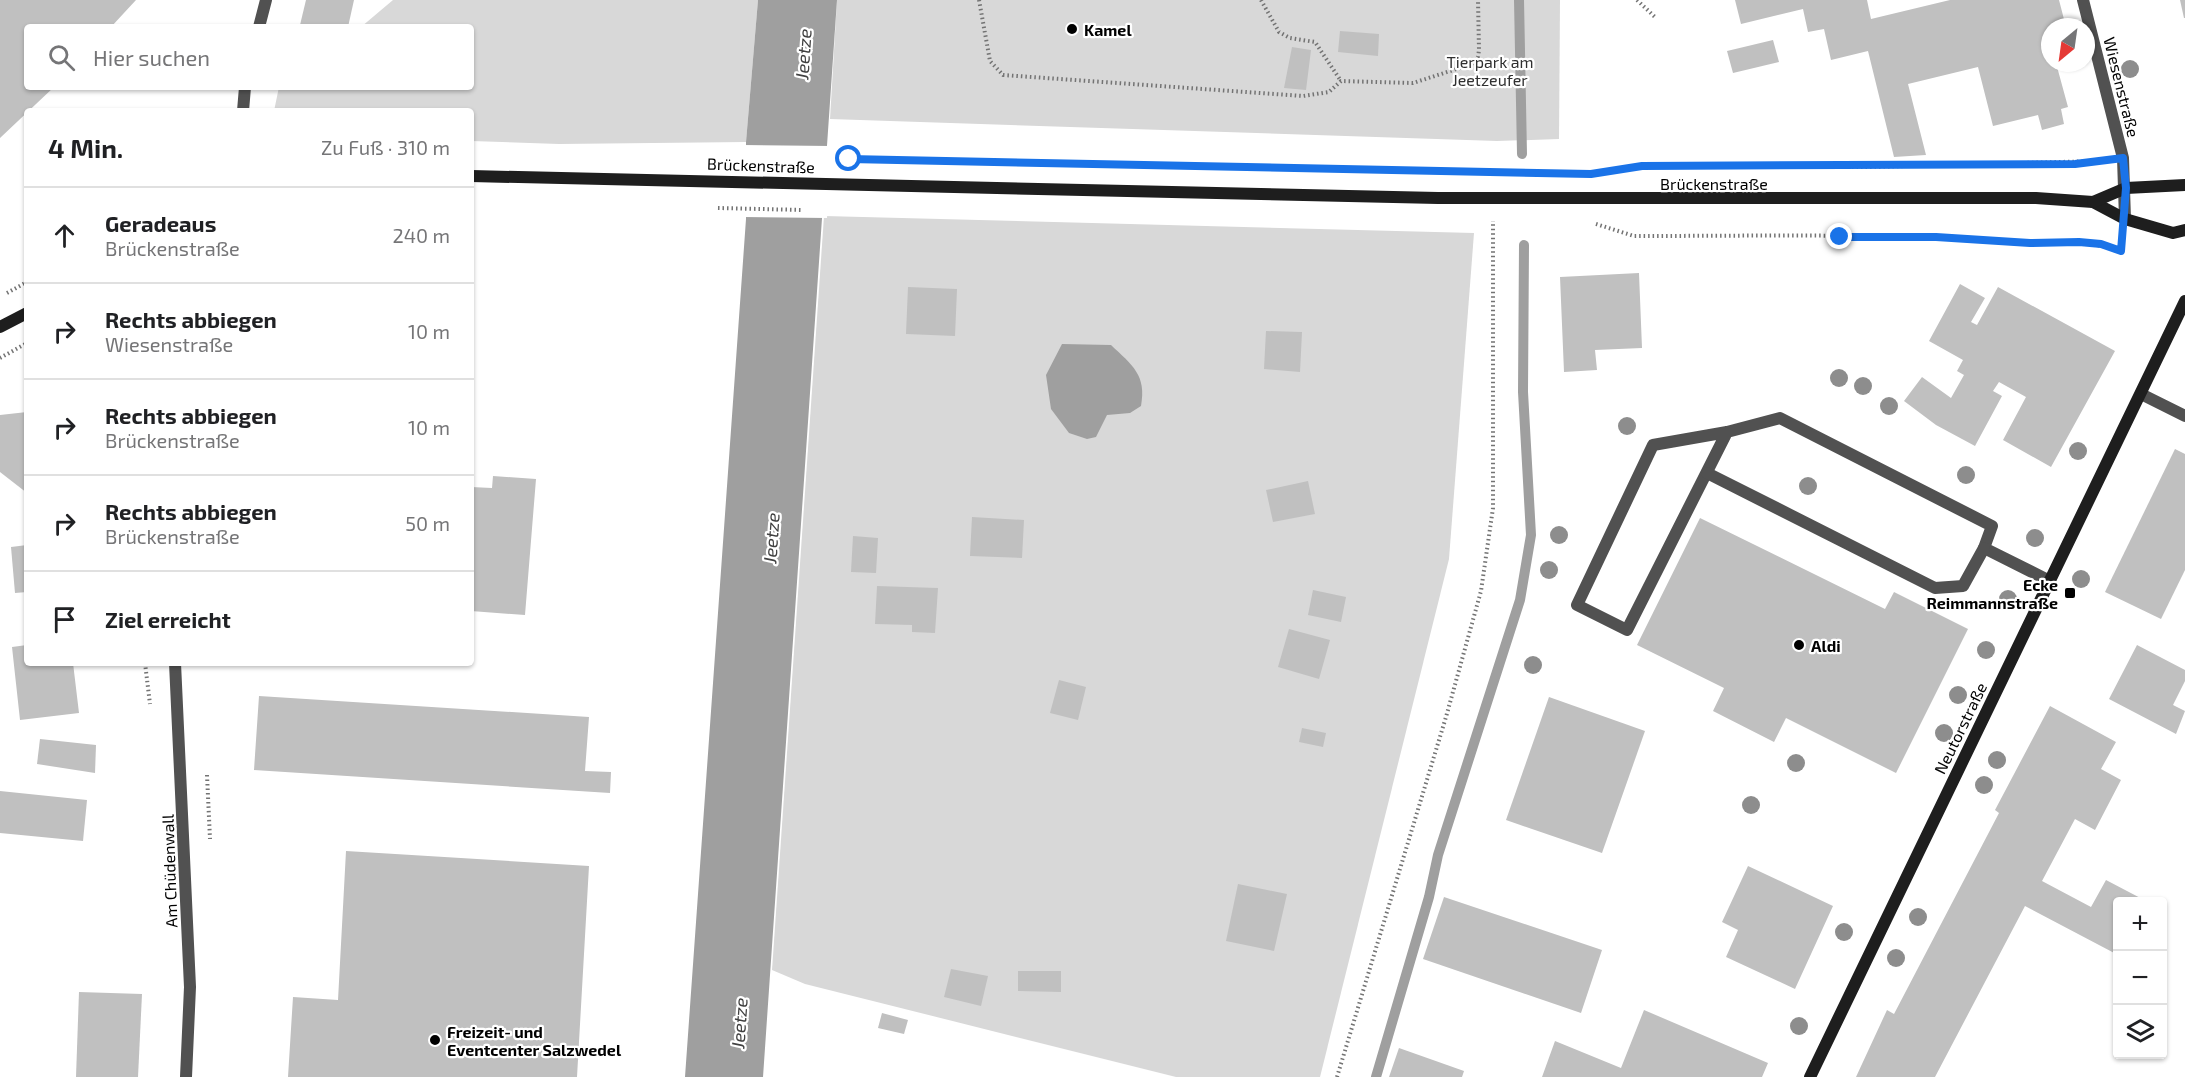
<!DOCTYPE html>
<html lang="de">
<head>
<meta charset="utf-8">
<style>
	body { margin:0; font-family:"Exo 2",sans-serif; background:#f6f6f6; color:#202124 }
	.controls { position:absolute; right:18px; bottom:18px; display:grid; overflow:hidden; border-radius:6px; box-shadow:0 2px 4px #0004 }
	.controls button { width:54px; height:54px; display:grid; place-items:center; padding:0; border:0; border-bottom:2px solid #e0e0e0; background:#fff; color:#202124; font:30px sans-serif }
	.compass { position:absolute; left:2041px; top:18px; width:54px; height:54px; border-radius:50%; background:#fff; box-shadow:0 2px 4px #0004; rotate:209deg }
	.stop { position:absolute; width:18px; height:18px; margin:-14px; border:4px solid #1a73e8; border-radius:50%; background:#fff }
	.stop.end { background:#1a73e8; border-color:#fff; box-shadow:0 2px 6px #0008 }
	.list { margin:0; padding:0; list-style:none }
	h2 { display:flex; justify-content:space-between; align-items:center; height:78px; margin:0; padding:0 24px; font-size:26px }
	h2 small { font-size:20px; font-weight:400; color:#757577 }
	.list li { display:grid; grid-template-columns:39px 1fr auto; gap:18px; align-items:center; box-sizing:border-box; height:96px; padding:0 24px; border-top:2px solid #e0e0e0 }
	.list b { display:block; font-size:22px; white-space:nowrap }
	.list p { margin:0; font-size:20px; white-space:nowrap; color:#757577 }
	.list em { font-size:20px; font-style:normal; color:#757577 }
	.icon { flex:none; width:33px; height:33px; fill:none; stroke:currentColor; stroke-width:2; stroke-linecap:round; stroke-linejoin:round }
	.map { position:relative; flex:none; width:2185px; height:1077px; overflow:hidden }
	.search { position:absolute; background:#fff; box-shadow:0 2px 4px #0004; left:24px; top:24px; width:450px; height:66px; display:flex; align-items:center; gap:15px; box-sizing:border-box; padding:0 21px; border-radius:6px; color:#757577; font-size:22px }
	.panel { position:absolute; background:#fff; box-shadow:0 2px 4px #0004; left:24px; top:108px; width:450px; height:558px; border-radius:6px }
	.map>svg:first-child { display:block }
</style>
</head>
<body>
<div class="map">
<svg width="2185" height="1077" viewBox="0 0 2185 1077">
	<rect width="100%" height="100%" fill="#fff"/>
	<g fill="#d8d8d8">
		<path d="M393,0h365l-12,142 -187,2 -88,-3v-30h-197l5,-24h192v-60h-110z"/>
		<path d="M837,0h723l-1,139 -62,2 -667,-22z"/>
		<path d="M824,216l650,17 -25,326 -129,518h-144l-371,-93 -33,-14z"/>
	</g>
	<g fill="#9f9f9f">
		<path d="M758,0h79l-74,1077h-78l61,-858v-77z"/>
		<path d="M1062,344l49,1c21,20 36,30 30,61l-11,7 -23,2 -11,22 -9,2 -18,-6 -18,-24 -5,-34z"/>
	</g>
	<path fill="#fff" d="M743,145l88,1 -4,72 -84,-1z"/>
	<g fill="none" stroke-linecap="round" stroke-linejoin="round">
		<g stroke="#9f9f9f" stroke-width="10">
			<path d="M1519,0l3,154"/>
			<path d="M1376,1077l53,-180 9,-42 82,-255 11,-65 -8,-143 1,-147"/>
		</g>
	</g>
	<g fill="#c0c0c0">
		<path d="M0,0h136l-25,27h-84v60h27l-54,51z"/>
		<path d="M306,0h48l-6,27 -48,-2z"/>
		<path d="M1735,0h132l4,19 79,-19h109l7,27h-16v36h6l12,44 -7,2 3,15 -22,6 -4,-15 -45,11 -15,-59 -70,17 18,71 -32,2 -26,-106 -37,9 -7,-31 -16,3 -5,-23 -62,15z"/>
		<path d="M2180,0h5v18h-1z"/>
		<path d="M1340,31l39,3 -1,22 -40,-4z"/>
		<path d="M1773,40l6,22 -46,11 -6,-22z"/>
		<path d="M1292,47l19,3 -5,40 -22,-2z"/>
		<path d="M1639,273l3,75 -47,2 2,20 -33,2 -4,-95z"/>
		<path d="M1960,284l25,14 -14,24 6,3 21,-38 117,64 -64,116 -48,-27 23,-43 -27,-15 -6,9 9,5 -27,50 -39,-21 -32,-24 18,-24 29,21 13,-23 -7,-4 6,-11 -34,-19z"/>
		<path d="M908,287l49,2 -2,47 -49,-2z"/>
		<path d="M1266,331l36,1 -2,40 -36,-3z"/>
		<path d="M27,412v81l-27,-21v-57z"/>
		<path d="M2175,449l10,5v116l-24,49 -56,-27z"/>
		<path d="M493,476l43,3 -11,136 -54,-4v-124l21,1z"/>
		<path d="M1308,481l7,33 -42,8 -7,-32z"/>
		<path d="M972,517l52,3 -2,38 -52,-2z"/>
		<path d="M1700,518l185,91 9,-17 74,37 -72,144 -110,-55 -12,24 -61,-31 11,-23 -87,-43z"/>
		<path d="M853,536l25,2 -2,35 -25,-1z"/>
		<path d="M27,545v47l-12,1 -4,-46z"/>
		<path d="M877,586l61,2 -3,45 -23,-1v-7l-37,-1z"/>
		<path d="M1313,590l33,7 -5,25 -33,-7z"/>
		<path d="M1289,629l41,11 -11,39 -41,-12z"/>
		<path d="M27,645v18h46l6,50 -59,7 -8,-73z"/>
		<path d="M2137,645l48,25v11l-12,24 12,6 -9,23 -67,-35z"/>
		<path d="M1059,680l27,7 -8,33 -28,-7z"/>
		<path d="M259,696l330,21 -4,54 26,1 -1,21 -356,-23z"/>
		<path d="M1549,697l96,34 -43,122 -96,-33z"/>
		<path d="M2050,706l66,36 -15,27 20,11 -26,50 -20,-11 -33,62 49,26 15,-27 42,22h-30v53l-93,-49 -90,171h-79l31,-67 7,4 105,-201 -4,-3z"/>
		<path d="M1302,728l24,5 -3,14 -24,-5z"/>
		<path d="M40,739l56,6 -1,28 -58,-9z"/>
		<path d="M0,791l87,9 -4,41 -83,-8z"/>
		<path d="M346,851l243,15 -12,211h-289l5,-80 45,3z"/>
		<path d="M1748,866l85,40 -38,83 -69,-32 12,-27 -16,-8z"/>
		<path d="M1238,884l49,10 -13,57 -48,-10z"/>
		<path d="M1444,897l158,53 -21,63 -158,-54z"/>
		<path d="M951,969l37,7 -7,30 -37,-9z"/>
		<path d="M1018,971h43v21l-43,-1z"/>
		<path d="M79,992l63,2 -4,83h-62z"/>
		<path d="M1644,1010l124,53 -6,14h-220l13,-36 66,27z"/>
		<path d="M882,1013l26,7 -4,14 -26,-6z"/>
		<path d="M1399,1048l65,23 -2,6h-73z"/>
	</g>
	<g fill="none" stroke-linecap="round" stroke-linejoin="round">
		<g stroke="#737373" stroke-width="4" stroke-dasharray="1.5 3" stroke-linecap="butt">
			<path d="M979,0l11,61 13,14 300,21 26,-4 12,-11 72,2 59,-19 6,-7 1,-7 -1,-50"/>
			<path d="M1261,0l18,32 11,6 25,4 26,39"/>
			<path d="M1637,0l19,18"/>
			<path d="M1605,172l37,-6 227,1 229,-6"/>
			<path d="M718,208l85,2"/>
			<path d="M1596,224l38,12c126,0 253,-3 379,6 37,2 73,-3 108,9l1,-7"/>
			<path d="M7,293l20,-11"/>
			<path d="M0,358l27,-15"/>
			<path d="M145,663l5,41"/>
			<path d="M207,775l3,64"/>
			<path d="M1337,1077l109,-360 35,-126 12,-83v-287"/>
		</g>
		<g stroke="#515151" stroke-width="12">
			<path d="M259,27l7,-27"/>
			<path d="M243,111l2,-24"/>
			<path d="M1727,432l-100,198 -50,-25 76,-160 74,-13 53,-14 212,108 -8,22 66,33"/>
			<path d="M1707,473l228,115 28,-2 21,-38"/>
		</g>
		<g stroke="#515151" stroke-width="12">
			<path d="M2083,0l40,158 2,61"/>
			<path d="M2141,394l44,22"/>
			<path d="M175,663l15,324 -4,90"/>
		</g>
		<g stroke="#1e1e1e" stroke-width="12">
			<path d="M471,176l967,22h598l57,4 32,17 48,14 12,-3"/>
			<path d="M2093,202l33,-14 59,-3"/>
			<path d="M0,327l27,-14"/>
			<path d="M1810,1077l375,-776"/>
		</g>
	</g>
	<g fill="#8d8d8d">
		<circle cx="2130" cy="69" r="9"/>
		<circle cx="1839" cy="378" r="9"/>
		<circle cx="1863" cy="386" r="9"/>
		<circle cx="1889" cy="406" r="9"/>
		<circle cx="1627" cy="426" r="9"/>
		<circle cx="2078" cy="451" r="9"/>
		<circle cx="1966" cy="475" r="9"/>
		<circle cx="1808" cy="486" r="9"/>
		<circle cx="1559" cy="535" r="9"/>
		<circle cx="2035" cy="538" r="9"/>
		<circle cx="1549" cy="570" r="9"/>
		<circle cx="2081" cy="579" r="9"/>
		<circle cx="2008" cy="599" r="9"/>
		<circle cx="1986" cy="650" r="9"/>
		<circle cx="1533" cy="665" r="9"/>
		<circle cx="1958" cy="695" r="9"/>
		<circle cx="1944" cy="733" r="9"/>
		<circle cx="1997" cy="760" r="9"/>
		<circle cx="1796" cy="763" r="9"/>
		<circle cx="1984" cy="785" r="9"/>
		<circle cx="1751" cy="805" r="9"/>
		<circle cx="1918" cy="917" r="9"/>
		<circle cx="1844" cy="932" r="9"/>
		<circle cx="1896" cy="958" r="9"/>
		<circle cx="1799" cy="1026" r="9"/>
	</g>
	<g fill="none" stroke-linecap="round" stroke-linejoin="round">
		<path stroke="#1a73e8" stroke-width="8" d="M849,159l742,15 51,-8 433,-2 48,-6 3,30 -5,63 -20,-7 -22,-2 -49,1 -94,-6h-96"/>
	</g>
	<g fill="#000" stroke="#fff" stroke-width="2">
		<circle cx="1072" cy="29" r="6"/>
		<rect x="2064" y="587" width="12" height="12" rx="3"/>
		<circle cx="1799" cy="645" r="6"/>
		<circle cx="435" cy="1040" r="6"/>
	</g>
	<g text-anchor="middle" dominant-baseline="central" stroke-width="4.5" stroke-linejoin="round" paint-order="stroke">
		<g font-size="16" font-weight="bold" fill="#000" stroke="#fff" text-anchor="start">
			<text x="1084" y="29">Kamel</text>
			<text x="2058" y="584" text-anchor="end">Ecke<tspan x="2058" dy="18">Reimmannstraße</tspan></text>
			<text x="1811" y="645">Aldi</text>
			<text x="447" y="1031">Freizeit- und<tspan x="447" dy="18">Eventcenter Salzwedel</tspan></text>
		</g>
		<g font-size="16" fill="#2f2f2f" stroke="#fff">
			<text x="1490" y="61">Tierpark am<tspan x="1490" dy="18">Jeetzeufer</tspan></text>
		</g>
		<g font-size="16" fill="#000" stroke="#fff">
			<text transform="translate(2122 87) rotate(76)">Wiesenstraße</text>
			<text transform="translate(761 165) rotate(2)">Brückenstraße</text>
			<text x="1714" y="183">Brückenstraße</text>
			<text transform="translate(1960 728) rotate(-64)">Neutorstraße</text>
			<text transform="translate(169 871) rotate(-92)">Am Chüdenwall</text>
		</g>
		<g font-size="18" font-style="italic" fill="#404040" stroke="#fff">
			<text transform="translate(803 54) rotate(-86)">Jeetze</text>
			<text transform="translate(771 538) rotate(-86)">Jeetze</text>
			<text transform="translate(739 1023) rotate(-86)">Jeetze</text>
		</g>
	</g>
</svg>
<div class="controls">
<button>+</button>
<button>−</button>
<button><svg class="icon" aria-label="layers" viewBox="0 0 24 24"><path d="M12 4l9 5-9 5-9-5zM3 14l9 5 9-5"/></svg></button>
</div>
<svg class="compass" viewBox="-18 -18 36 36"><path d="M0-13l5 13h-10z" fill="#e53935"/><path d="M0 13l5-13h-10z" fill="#757577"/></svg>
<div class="stop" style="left:849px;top:159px"></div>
<div class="stop end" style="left:1840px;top:237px"></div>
<div class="search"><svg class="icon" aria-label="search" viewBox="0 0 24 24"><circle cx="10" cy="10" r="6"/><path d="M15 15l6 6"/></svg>Hier suchen</div>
<section class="panel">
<h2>4 Min.<small>Zu Fuß · 310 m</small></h2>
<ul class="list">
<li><svg class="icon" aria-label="ahead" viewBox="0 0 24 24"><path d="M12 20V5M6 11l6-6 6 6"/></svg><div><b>Geradeaus</b><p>Brückenstraße</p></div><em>240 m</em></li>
<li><svg class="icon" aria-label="right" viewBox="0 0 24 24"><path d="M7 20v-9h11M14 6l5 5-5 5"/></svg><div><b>Rechts abbiegen</b><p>Wiesenstraße</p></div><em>10 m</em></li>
<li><svg class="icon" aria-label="right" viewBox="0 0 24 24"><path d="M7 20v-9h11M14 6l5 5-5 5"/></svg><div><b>Rechts abbiegen</b><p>Brückenstraße</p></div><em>10 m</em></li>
<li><svg class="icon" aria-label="right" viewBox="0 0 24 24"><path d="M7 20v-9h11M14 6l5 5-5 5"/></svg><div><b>Rechts abbiegen</b><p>Brückenstraße</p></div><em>50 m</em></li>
<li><svg class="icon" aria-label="arrive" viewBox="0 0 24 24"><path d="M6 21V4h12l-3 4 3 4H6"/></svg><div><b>Ziel erreicht</b></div></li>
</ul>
</section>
</div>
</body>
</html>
